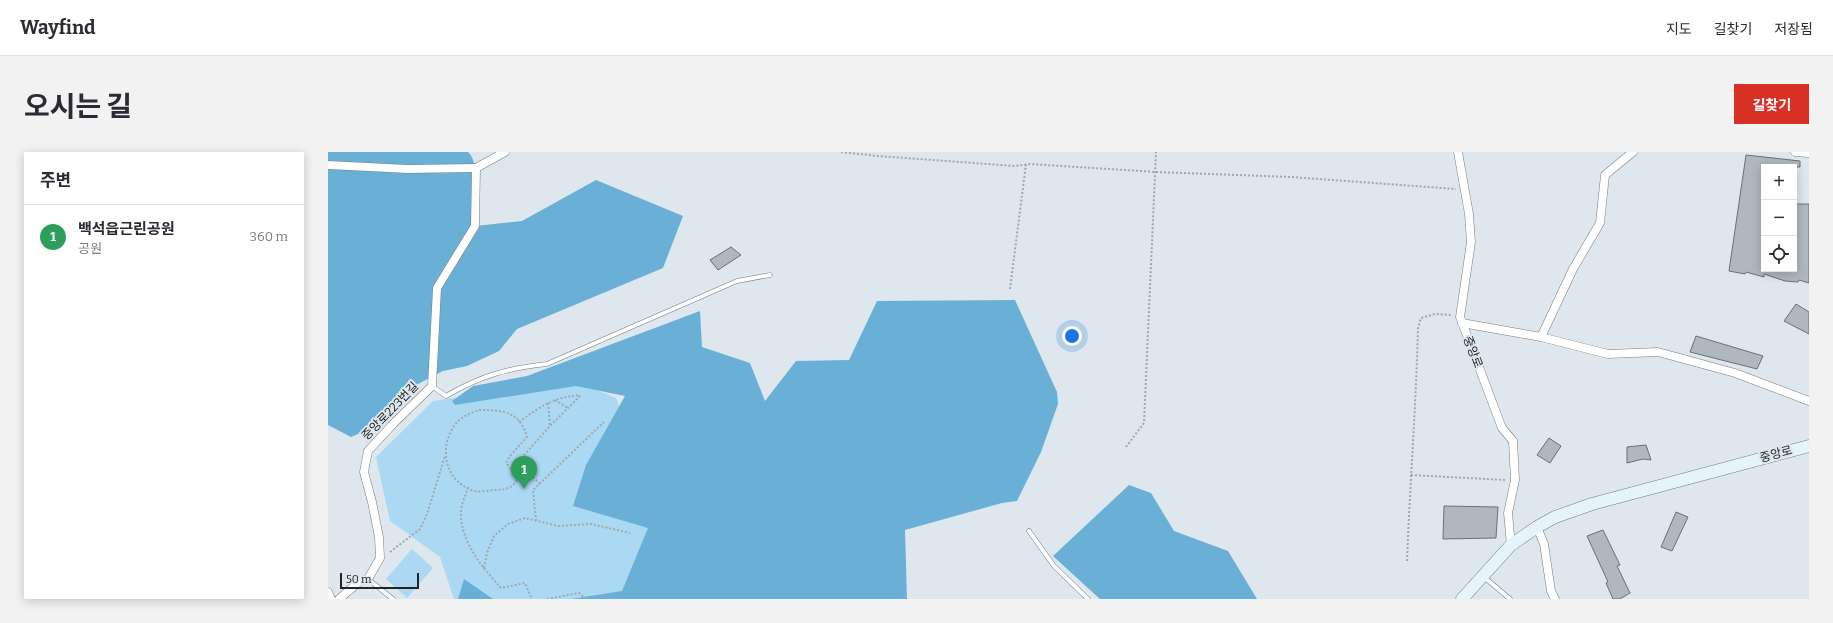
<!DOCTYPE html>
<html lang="ko">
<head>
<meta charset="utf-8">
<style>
	body { margin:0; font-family:Bitter,"Noto Sans KR",serif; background:#f2f2f3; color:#2b2b33 }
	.controls { position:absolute; right:12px; top:12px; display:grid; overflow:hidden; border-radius:0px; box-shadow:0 2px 10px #0003 }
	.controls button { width:36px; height:36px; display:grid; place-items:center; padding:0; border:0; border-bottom:1px solid #e1e1e2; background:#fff; color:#2b2b33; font:20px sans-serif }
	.scale { position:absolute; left:12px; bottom:10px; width:79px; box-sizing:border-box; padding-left:4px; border:2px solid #212426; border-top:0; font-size:11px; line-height:14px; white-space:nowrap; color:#212426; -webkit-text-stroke:3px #dde7ed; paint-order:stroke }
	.you { position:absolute; left:744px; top:184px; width:14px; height:14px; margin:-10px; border:3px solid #fff; border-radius:50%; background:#1a73e8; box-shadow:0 0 0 6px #1a73e833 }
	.badge { display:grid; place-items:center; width:26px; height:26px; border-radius:50%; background:#d93025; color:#fff; font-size:13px; font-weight:700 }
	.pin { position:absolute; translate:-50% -33px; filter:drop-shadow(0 1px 2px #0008) }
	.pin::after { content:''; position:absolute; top:21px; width:14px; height:12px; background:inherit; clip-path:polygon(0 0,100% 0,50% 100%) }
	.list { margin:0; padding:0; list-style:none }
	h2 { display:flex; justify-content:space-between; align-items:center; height:52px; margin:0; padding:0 16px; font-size:17px }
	h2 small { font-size:13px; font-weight:400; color:#7c7c81 }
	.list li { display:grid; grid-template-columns:26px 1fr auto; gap:12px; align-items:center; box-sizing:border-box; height:64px; padding:0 16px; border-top:1px solid #e1e1e2 }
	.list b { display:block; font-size:15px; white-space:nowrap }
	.list p { margin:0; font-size:13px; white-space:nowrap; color:#7c7c81 }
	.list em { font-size:13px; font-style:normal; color:#7c7c81 }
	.icon { flex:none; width:22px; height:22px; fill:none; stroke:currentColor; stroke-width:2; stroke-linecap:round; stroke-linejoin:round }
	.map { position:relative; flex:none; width:1481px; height:447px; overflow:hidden; border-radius:0px }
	header { display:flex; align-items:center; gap:24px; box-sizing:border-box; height:56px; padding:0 20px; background:#fff; border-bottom:1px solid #e1e1e2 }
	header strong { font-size:19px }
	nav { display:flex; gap:22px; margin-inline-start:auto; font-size:14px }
	.intro { display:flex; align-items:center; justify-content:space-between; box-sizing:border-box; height:96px; padding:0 24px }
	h1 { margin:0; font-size:28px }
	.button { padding:10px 18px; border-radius:0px; background:#d93025; color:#fff; font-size:14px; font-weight:700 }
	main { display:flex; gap:24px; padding:0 24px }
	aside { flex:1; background:#fff; border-radius:0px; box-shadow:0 2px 10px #0003 }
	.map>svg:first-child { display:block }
</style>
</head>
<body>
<header>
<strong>Wayfind</strong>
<nav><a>지도</a><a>길찾기</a><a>저장됨</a></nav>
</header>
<div class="intro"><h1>오시는 길</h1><a class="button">길찾기</a></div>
<main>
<aside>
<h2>주변<small></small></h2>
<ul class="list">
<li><span class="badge" style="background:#2e9e5b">1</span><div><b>백석읍근린공원</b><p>공원</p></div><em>360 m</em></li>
</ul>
</aside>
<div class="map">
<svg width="1481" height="447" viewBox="0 0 1481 447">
	<rect width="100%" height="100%" fill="#dde7ed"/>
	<g fill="#abd9f4">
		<path d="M247,229l41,17 12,30 87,171h-261l-14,-42 -50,-36 -14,-64 57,-56z"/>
		<path d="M84,397l21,19 -26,30 -21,-19z"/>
	</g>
	<g fill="#6ab0d6">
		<path d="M0,0h140c13,10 7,58 7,74l47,-5 74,-41 87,36 -20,52 -146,61 -18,22 -32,15 -24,5 -25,13 -44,43 -23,10 -23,-12z"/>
		<path d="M687,148l42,92 1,12 -17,48 -24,49 -15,2 -97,27 2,69h-336l51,-8 26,-63 -75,-22 13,-41 39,-69 -49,-10 -121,19 -3,-4 21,-15 54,-10 173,-65 2,36 48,16 15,38 31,-40 53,-1 28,-59z"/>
		<path d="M801,333l22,8 23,38 54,20 29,48h-157l-47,-43z"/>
		<path d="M136,427l29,20h-35z"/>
	</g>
	<g fill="#aeb8bd" stroke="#687176">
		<path d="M1418,3l54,6v6h-36v102h30v-65h15v79l-10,-3 -1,2 -13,-1 -21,-7v3l-18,-5 -1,2 -16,-3z"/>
		<path d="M403,95l10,8 -23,15 -8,-10z"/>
		<path d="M1468,152l13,8v22l-25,-13z"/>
		<path d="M1368,184l67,20 -6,13 -67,-17z"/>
		<path d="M1221,286l12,8 -11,17 -13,-8z"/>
		<path d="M1318,293l5,15 -8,-1 -16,4v-16z"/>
		<path d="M1116,354l54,1 -2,31 -53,1z"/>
		<path d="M1348,360l12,5 -16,34 -11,-4z"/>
		<path d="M1275,378l17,35 -3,1 13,27 -10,6h-7l-7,-16 2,-1 -21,-46z"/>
	</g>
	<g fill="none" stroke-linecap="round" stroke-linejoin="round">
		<g stroke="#747d83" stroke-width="5">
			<g id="service">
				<path d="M104,234l14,10c34,-20 62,-28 101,-32l190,-83 33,-6"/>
				<path d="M701,379l25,35 34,33"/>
				<path d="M1156,425l26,22"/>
				<path d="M40,427l25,20"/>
			</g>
		</g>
		<g stroke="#747d83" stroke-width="9">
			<g id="minor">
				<path d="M1130,0l11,62 2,28 -11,75 42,111 11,13 2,39 -7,33 3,32"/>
				<path d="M1467,0l14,1"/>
				<path d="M0,13l80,4 68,-1"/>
				<path d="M1134,171l79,14 67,17 50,-2 77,21 74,28"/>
				<path d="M1213,185l32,-68 27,-46 5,-48 28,-23"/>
				<path d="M1209,375l7,17 7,47 4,8"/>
				<path d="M0,440l3,7"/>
				<path d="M11,447l21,-18 8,-2 12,-21 -1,-21 -7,-35 -8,-30 4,-21 26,-28 38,-37 5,-98 38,-62 1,-58 29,-16"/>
			</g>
		</g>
		<g stroke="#747d83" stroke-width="13">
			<path id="secondary" d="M1134,447l49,-54 26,-18 18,-10 37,-13 217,-58"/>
		</g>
		<g stroke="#a0a8ad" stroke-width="2" stroke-dasharray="2 2" stroke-linecap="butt">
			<path d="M513,0l37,4 137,10 15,-2 126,8 135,5 165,12"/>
			<path d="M682,137l16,-125"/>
			<path d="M227,248l13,8"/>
			<path d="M220,251l2,23"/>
			<path d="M151,258c23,0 41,1 48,27l-17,19 -4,7 12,15c-5,11 -14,12 -25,12 -6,1 -13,2 -19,1 -28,-9 -36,-41 -20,-65 6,-9 15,-12 25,-16z"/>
			<path d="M191,270c22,-16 33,-24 61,-27"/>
			<path d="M798,295l18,-24 12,-271"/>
			<path d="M1083,323l95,5"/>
			<path d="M212,332l-22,-22 32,-36 31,-31"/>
			<path d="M140,335c-2,8 -7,17 -7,25 -1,29 21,55 40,76l24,-5 7,16"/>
			<path d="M208,369l-3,-31 71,-68"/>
			<path d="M62,400l30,-23 7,-15 18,-58"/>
			<path d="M1079,409c3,-78 9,-155 11,-233l3,-10 14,-4 16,1"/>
			<path d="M156,416l3,-15 7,-17 14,-12 17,-6 33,8 33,-2 39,9"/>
			<path d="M219,447l32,-6 7,6"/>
		</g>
		<use href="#service" stroke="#fff" stroke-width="4"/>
		<use href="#minor" stroke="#fff" stroke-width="8"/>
		<use href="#secondary" stroke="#e5f3fb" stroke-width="12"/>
	</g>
	<g text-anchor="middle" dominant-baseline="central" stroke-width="4" stroke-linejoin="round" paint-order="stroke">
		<g font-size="12" fill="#212426" stroke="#dde7ed">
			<text transform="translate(1145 200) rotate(69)">중앙로</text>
			<text transform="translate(62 259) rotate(-46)">중앙로223번길</text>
			<text transform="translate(1448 302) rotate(-15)">중앙로</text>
		</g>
	</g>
</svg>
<div class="controls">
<button>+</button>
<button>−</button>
<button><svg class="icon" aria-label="locate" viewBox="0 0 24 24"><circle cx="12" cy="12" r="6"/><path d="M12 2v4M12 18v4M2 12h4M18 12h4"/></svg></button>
</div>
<div class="scale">50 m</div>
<div class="you"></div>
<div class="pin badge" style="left:196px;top:337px;background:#2e9e5b">1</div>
</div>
</main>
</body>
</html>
